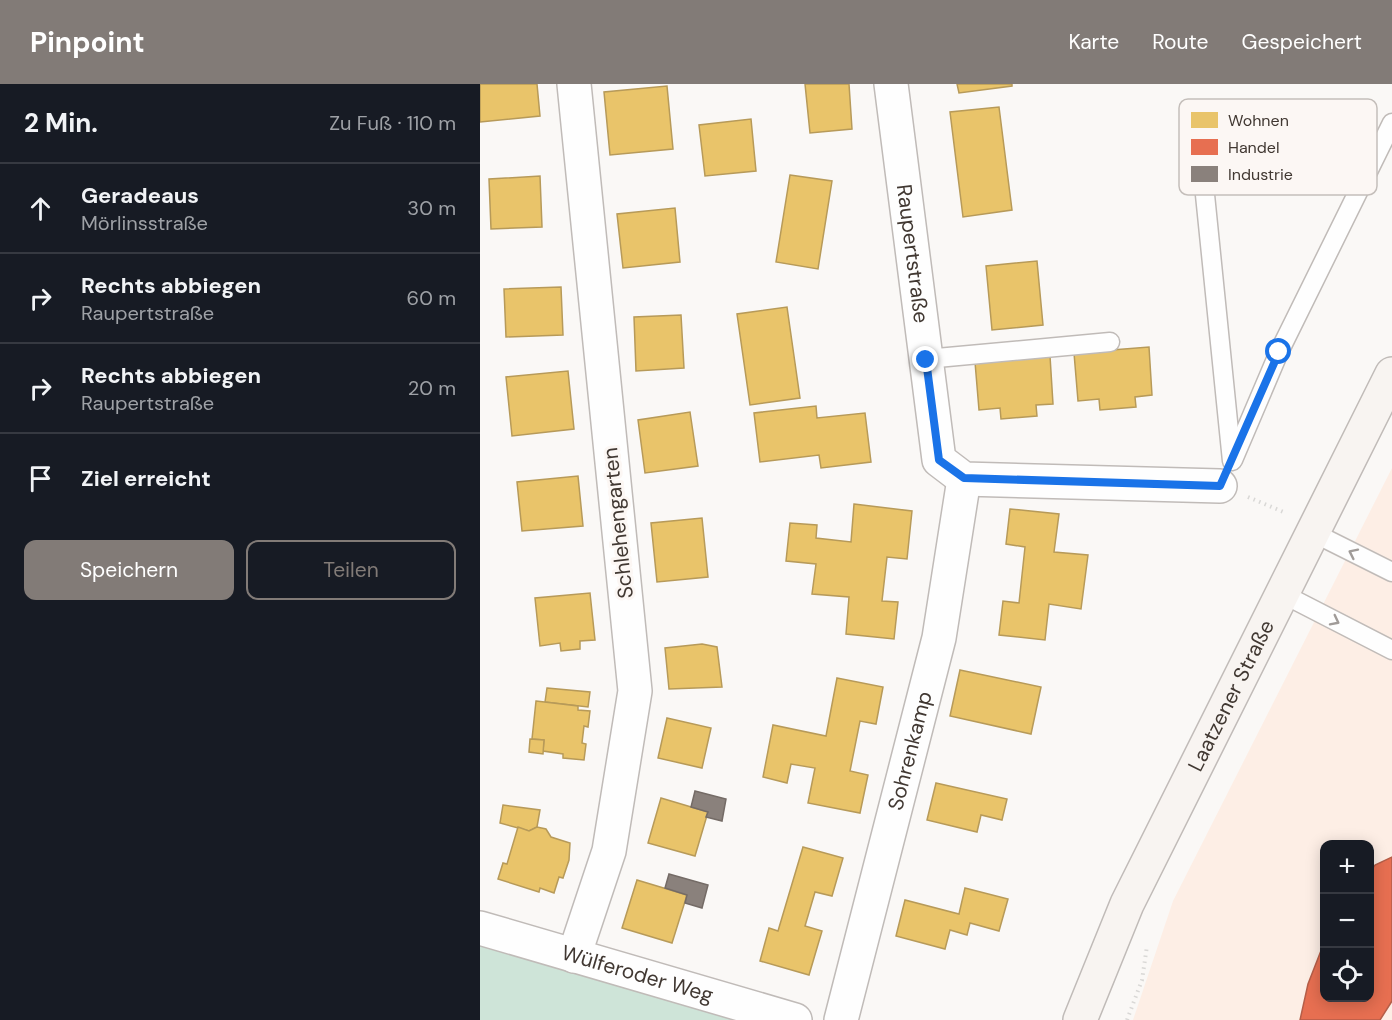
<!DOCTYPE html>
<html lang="de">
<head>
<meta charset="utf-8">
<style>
	body { margin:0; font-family:"DM Sans",sans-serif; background:#20242c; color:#f1f3f6 }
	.controls { position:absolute; right:18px; bottom:18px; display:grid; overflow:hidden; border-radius:12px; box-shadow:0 3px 15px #0003 }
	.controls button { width:54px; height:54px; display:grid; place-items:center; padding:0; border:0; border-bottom:2px solid #363941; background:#171b24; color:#f1f3f6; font:30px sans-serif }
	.stop { position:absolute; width:18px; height:18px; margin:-14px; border:4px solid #1a73e8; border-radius:50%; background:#fff }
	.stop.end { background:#1a73e8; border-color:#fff; box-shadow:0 2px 6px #0008 }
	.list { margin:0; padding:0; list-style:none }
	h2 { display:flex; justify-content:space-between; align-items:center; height:78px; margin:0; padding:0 24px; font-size:26px }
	h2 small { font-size:20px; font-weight:400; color:#9ea1a6 }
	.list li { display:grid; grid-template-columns:39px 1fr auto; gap:18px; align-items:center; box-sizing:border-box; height:90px; padding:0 24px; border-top:2px solid #363941 }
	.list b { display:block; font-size:22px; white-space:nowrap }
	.list p { margin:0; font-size:20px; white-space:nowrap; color:#9ea1a6 }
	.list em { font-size:20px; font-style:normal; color:#9ea1a6 }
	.actions { display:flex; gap:12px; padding:18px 24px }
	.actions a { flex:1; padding:14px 0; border:2px solid #827b77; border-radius:12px; text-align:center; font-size:21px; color:#827b77 }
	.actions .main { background:#827b77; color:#fff }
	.icon { flex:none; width:33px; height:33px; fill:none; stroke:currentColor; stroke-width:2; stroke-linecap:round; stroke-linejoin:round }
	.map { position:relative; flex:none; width:912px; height:936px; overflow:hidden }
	header { display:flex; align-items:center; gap:36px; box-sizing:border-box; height:84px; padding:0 30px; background:#827b77; color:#fff }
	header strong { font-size:28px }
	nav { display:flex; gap:33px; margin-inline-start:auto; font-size:21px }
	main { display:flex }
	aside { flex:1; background:#171b24 }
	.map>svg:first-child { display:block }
</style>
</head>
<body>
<header>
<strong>Pinpoint</strong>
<nav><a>Karte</a><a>Route</a><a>Gespeichert</a></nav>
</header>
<main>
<aside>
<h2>2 Min.<small>Zu Fuß · 110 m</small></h2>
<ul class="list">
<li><svg class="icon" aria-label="ahead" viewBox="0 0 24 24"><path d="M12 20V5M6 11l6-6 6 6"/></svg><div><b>Geradeaus</b><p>Mörlinsstraße</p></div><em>30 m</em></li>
<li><svg class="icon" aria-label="right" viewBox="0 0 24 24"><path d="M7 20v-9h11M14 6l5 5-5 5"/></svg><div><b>Rechts abbiegen</b><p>Raupertstraße</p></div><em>60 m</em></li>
<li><svg class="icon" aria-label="right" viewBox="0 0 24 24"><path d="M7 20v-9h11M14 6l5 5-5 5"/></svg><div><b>Rechts abbiegen</b><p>Raupertstraße</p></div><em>20 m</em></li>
<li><svg class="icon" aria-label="arrive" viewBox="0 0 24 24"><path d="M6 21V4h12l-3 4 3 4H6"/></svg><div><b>Ziel erreicht</b></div></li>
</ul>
<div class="actions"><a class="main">Speichern</a><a>Teilen</a></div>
</aside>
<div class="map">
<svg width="912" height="936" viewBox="0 0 912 936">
	<rect width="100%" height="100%" fill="#faf8f6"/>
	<path fill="#fdeee5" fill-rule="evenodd" d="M912,384v552h-259l40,-119zM844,760h46v154h-46z"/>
	<path fill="#cee4d8" d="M0,849l299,87h-299z"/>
	<g fill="#e9c46a" stroke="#b79a59" stroke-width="1.5">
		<path d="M0,0h57l3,32 -60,6z"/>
		<path d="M325,0h44l3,45 -42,4z"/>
		<path d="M477,0h55v2l-53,7z"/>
		<path d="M187,2l6,63 -63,6 -6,-63z"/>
		<path d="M519,23l13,103 -49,7 -13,-105z"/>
		<path d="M271,35l5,52 -51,5 -6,-51z"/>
		<path d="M310,91l42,6 -14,88 -42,-7z"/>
		<path d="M60,92l2,51 -51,2 -2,-50z"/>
		<path d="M195,124l5,54 -57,6 -6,-54z"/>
		<path d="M557,177l6,64 -51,5 -6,-64z"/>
		<path d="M81,203l2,48 -57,2 -2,-48z"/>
		<path d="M307,223l13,91 -50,7 -13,-91z"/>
		<path d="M201,231l3,53 -48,3 -2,-54z"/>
		<path d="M669,263l3,48 -17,2 1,10 -36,3 -1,-11 -21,2 -4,-48z"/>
		<path d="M570,272l3,48 -17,1 1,11 -36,3 -1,-11 -21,2 -4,-48z"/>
		<path d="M88,287l6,58 -62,7 -6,-59z"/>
		<path d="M336,322l1,12 48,-5 6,49 -50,6 -2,-13 -59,7 -6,-49z"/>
		<path d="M210,328l8,54 -53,7 -7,-53z"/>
		<path d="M98,392l5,50 -61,5 -5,-49z"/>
		<path d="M374,420l58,7 -5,48 -20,-2 -5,44 16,1 -4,37 -48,-5 3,-37 -37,-3 4,-30 -30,-3 4,-38 27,2 -1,13 35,4z"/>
		<path d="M530,425l49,5 -5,38 34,3 -7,54 -32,-5 -4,36 -46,-5 4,-34 16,2 6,-56 -19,-3z"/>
		<path d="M222,434l6,59 -51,5 -6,-59z"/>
		<path d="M110,509l5,47 -15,1v8l-19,2 -1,-8 -20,3 -5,-48z"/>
		<path d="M222,560l15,3 5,40 -53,2 -4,-41z"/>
		<path d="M480,586l81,17 -10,47 -81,-18z"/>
		<path d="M357,594l46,9 -7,37 -16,-3 -10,50 18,4 -8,38 -52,-10 7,-35 -24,-4 -4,19 -24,-6 10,-52 53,11z"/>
		<path d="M67,604l43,4 -2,15 -43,-5z"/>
		<path d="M56,617l42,5v4l12,1 -2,16 -4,-1 -2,17 4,1 -2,16 -21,-2v-4l-20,-3 1,-11 -12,-1z"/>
		<path d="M187,634l44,10 -9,40 -44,-10z"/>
		<path d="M50,655l14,1 -1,14 -14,-2z"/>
		<path d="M456,699l71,16 -5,21 -21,-5 -4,17 -50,-12z"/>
		<path d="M181,714l47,14 -13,44 -47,-13z"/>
		<path d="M23,721l37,5 -3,17 -8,4 -29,-8z"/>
		<path d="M38,743l11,4 8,-4 9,2 5,8 19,6 -1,17 -6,18 -4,-1 -5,16 -14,-5 -1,4 -41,-13 5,-16 4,1z"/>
		<path d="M323,763l40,11 -11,38 -17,-4 -10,34 17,5 -13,44 -49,-14 9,-33 9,3z"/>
		<path d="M157,796l50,15 -15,48 -50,-15z"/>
		<path d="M485,804l43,11 -9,32 -29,-8 -3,12 -17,-5 -5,19 -49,-13 9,-36 54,14z"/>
	</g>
	<path fill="#e76f51" stroke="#b55e48" stroke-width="1.5" d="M912,773v144l-12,19h-80l8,-36 16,-41v55h46v-126l5,-7z"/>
	<g fill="#8a817c" stroke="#746b66" stroke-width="1.5">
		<path d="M215,707l31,8 -4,22 -16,-4 2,-5 -17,-5z"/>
		<path d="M189,790l39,11 -6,23 -17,-5 2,-8 -22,-7z"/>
	</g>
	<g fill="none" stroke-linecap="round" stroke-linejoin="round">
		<g stroke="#c0bbb8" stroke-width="21">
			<g id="lane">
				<path d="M446,275l184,-17"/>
				<path d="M753,376l46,-108 113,-229"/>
				<path d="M752,377l-29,-286 120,-13"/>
				<path d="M834,449l78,39"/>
				<path d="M803,510l109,56"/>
			</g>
		</g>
		<g stroke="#c0bbb8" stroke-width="36">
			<g id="street">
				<path id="s1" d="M411,0l48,376 25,19 256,7"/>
				<path id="s2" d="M0,844l315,92"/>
				<path d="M94,872l35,-105 26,-160 -61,-607"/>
				<path id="s3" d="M361,936l98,-382 25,-159"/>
			</g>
		</g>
		<g stroke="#c0bbb8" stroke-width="36">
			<g id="secondary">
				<path id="s4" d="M600,936l47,-116 265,-530"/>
			</g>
		</g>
		<g stroke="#d9d8d6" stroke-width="4" stroke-dasharray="1.5 4.5" stroke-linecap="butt">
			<path d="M768,413l38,16"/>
			<path d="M647,936l15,-40 5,-34"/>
		</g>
		<use href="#lane" stroke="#fefefe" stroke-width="18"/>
		<use href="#street" stroke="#fefefe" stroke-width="33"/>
		<use href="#secondary" stroke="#f8f4f1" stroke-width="33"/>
	</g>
	<defs><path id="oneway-chevron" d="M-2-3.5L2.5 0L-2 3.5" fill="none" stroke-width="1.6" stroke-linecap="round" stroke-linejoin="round" transform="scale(1.5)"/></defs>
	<g stroke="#a09b98">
		<use href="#oneway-chevron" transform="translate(873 469) rotate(-154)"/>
		<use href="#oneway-chevron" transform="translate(855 537) rotate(27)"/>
	</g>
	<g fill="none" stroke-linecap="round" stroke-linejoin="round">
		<path stroke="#1a73e8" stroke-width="8" d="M446,276l13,100 25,18 256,8 59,-134"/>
	</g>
	<g text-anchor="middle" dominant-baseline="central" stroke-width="6" stroke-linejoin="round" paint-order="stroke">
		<g font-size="21" fill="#413832" stroke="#fcf7f4">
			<text stroke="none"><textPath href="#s1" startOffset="171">Raupertstraße</textPath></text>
			<text transform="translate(138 439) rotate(-96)">Schlehengarten</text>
			<text stroke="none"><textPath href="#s4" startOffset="358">Laatzener Straße</textPath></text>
			<text stroke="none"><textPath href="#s3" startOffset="278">Sohrenkamp</textPath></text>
			<text stroke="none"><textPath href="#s2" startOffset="164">Wülferoder Weg</textPath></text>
		</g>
	</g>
	<rect x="699" y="15" width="198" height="96" rx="9" fill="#fcf7f4" stroke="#c4beba" stroke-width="1.5"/>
	<rect x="711" y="28" width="27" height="16" fill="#e9c46a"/>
	<rect x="711" y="55" width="27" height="16" fill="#e76f51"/>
	<rect x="711" y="82" width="27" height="16" fill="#8a817c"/>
	<g font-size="16" fill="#413832">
		<text x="748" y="42">Wohnen</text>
		<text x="748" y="69">Handel</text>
		<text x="748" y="96">Industrie</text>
	</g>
</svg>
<div class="controls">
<button>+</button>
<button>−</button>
<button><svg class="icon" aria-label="locate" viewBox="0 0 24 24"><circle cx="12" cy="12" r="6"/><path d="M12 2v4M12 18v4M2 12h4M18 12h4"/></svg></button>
</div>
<div class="stop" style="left:799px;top:268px"></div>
<div class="stop end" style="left:446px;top:276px"></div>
</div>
</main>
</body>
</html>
